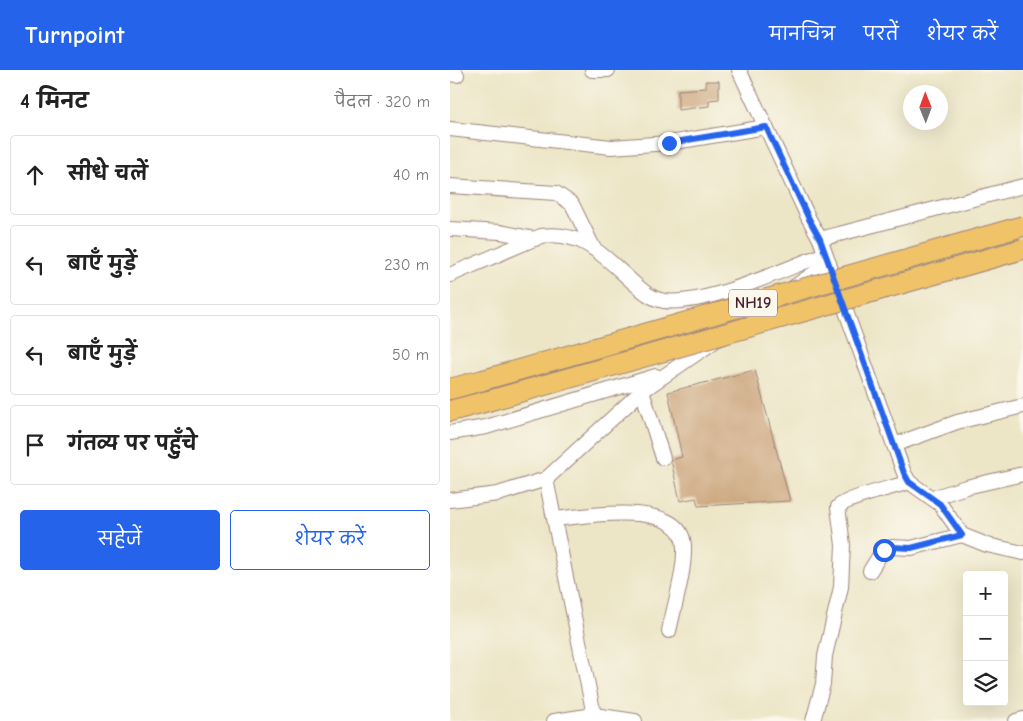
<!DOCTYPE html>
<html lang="hi">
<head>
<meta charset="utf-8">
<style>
	body { margin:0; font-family:"Comic Neue","Playpen Sans Deva",sans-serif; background:#f2f2f2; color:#222 }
	.controls { position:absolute; right:15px; bottom:15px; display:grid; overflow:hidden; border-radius:5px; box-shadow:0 5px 20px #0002 }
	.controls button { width:45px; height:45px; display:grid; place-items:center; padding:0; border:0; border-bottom:1px solid #e0e0e0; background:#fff; color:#222; font:25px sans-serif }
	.compass { position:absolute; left:453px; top:15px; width:45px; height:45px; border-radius:50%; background:#fff; box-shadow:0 5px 20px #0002; rotate:359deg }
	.stop { position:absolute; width:15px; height:15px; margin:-11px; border:4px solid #2563eb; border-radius:50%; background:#fff }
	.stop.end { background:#2563eb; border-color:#fff; box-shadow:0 1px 5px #0008 }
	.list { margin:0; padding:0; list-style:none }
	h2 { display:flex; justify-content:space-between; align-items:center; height:65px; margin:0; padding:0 20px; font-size:21px }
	h2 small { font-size:16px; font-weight:400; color:#767676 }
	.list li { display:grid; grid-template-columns:32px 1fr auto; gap:15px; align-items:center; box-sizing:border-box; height:80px; margin:0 10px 10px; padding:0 10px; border:1px solid #e0e0e0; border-radius:5px }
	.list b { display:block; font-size:19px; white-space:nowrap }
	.list em { font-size:16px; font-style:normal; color:#767676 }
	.actions { display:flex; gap:10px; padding:15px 20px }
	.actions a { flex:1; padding:11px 0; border:1px solid #2563eb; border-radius:5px; text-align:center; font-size:18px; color:#2563eb }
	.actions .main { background:#2563eb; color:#fff }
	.icon { flex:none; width:28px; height:28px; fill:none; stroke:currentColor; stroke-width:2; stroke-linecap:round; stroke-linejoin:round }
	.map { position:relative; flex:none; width:573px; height:651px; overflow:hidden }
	header { display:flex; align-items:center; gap:30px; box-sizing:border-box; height:70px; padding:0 25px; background:#2563eb; color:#fff }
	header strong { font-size:24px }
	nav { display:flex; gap:28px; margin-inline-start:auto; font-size:18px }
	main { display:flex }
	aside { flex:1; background:#fff }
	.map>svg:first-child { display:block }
</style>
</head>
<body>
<header>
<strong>Turnpoint</strong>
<nav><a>मानचित्र</a><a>परतें</a><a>शेयर करें</a></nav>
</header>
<main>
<aside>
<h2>4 मिनट<small>पैदल · 320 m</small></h2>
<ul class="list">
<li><svg class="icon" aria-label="ahead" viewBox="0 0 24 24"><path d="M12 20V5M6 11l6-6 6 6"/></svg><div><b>सीधे चलें</b></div><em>40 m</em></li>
<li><svg class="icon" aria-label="left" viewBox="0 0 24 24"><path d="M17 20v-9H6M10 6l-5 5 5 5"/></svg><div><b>बाएँ मुड़ें</b></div><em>230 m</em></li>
<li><svg class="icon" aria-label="left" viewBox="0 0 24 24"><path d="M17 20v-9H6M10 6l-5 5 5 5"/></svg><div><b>बाएँ मुड़ें</b></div><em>50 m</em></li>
<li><svg class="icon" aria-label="arrive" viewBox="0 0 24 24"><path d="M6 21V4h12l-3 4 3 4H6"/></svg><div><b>गंतव्य पर पहुँचे</b></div></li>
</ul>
<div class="actions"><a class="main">सहेजें</a><a>शेयर करें</a></div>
</aside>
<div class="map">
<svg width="573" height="651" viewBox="0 0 573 651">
	<rect width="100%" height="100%" fill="#fbf7ec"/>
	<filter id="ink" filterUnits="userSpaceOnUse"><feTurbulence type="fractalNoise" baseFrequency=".02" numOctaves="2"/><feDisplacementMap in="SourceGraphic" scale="10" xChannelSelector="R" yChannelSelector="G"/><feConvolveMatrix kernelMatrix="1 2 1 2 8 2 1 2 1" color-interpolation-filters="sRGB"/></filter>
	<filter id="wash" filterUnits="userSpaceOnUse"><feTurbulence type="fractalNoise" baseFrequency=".0096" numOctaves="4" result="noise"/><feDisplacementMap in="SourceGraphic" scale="20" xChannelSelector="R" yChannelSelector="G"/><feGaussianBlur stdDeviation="1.12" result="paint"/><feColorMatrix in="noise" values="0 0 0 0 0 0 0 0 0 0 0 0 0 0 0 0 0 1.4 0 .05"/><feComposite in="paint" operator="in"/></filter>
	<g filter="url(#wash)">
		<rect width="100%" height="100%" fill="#ece5c6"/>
		<g id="blocks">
			<g fill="#cba47b">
				<path d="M256,11h13v18l-10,1v6l-31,4v-20l28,-2z"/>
				<path d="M305,300l35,131 -92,5 -2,-8 -16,3 -9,-41 11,-3 -14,-65z"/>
			</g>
		</g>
	</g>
	<g filter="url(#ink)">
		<use href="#blocks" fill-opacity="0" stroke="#9b8278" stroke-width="1"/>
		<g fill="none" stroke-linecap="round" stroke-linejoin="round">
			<g stroke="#9b8278" stroke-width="16">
				<g id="minor">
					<path d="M142,0h16"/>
					<path d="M289,0l70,149 11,20 84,234 5,9 31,22 22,31 25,10 36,8"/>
					<path d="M0,4l7,1"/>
					<path d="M0,59l161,18 58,-4 97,-16"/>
					<path d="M0,116l106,7 16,11 22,45"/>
					<path d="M0,159l50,3 35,7"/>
					<path d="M370,169l203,-53"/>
					<path d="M0,205l91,-39c43,-6 64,22 94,48 9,8 17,15 29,17 43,5 120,-32 161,-47"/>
					<path d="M344,217l35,-24"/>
					<path d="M287,256l35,-24"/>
					<path d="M192,321l21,67"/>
					<path d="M0,363l36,-6 170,-51"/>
					<path d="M444,375l63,-23 66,-16"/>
					<path d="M96,409l48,236"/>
					<path d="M482,428l34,-11 57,-13"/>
					<path d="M0,430l48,-6 48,-15 96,-88 73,-50"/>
					<path d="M105,449c29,-3 128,-21 129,28 1,24 -10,60 -15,84"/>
					<path d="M420,501l13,-21 9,-3 19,1 51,-13"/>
					<path d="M104,651l40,-6 41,6"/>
					<path d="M363,651l10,-37 2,-28 16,-69 2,-42 -5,-38c10,-10 55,-19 71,-25"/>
					<path d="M566,651l7,-2"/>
				</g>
			</g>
			<g stroke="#9b8278" stroke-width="22">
				<g id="highway">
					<path d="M0,319l33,-9"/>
					<path d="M0,341l38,-10"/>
				</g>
			</g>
			<use href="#minor" stroke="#fff" stroke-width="14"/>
			<use href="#highway" stroke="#f0c369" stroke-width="20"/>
			<g stroke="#9b8278" stroke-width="22" stroke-linecap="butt">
				<g id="highway-bridge">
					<path d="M33,310l540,-154"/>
					<path d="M38,331l535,-152"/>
				</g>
			</g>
			<use href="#highway-bridge" stroke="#f0c369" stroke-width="20"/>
		</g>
	</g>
	<g fill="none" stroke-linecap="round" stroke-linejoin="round" filter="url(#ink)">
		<path stroke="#2563eb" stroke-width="6" d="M219,73l97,-16 43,92 11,20 84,234 5,9 31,22 22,31 -51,13 -19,-1 -8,3"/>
	</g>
	<g text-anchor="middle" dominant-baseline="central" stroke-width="4.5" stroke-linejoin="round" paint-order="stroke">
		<rect fill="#fbf7ec" stroke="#7f6065" stroke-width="1" x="279" y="219.5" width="48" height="27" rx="4"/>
		<g font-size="16" font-weight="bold" fill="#4a1f2b">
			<text x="303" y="233">NH19</text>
		</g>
	</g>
</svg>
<div class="controls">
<button>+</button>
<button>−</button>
<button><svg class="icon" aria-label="layers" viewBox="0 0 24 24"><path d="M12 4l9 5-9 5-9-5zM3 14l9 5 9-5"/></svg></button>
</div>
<svg class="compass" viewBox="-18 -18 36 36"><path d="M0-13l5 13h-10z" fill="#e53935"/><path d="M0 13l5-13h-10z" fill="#767676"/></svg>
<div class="stop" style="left:434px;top:480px"></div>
<div class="stop end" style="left:219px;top:73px"></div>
</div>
</main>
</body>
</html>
